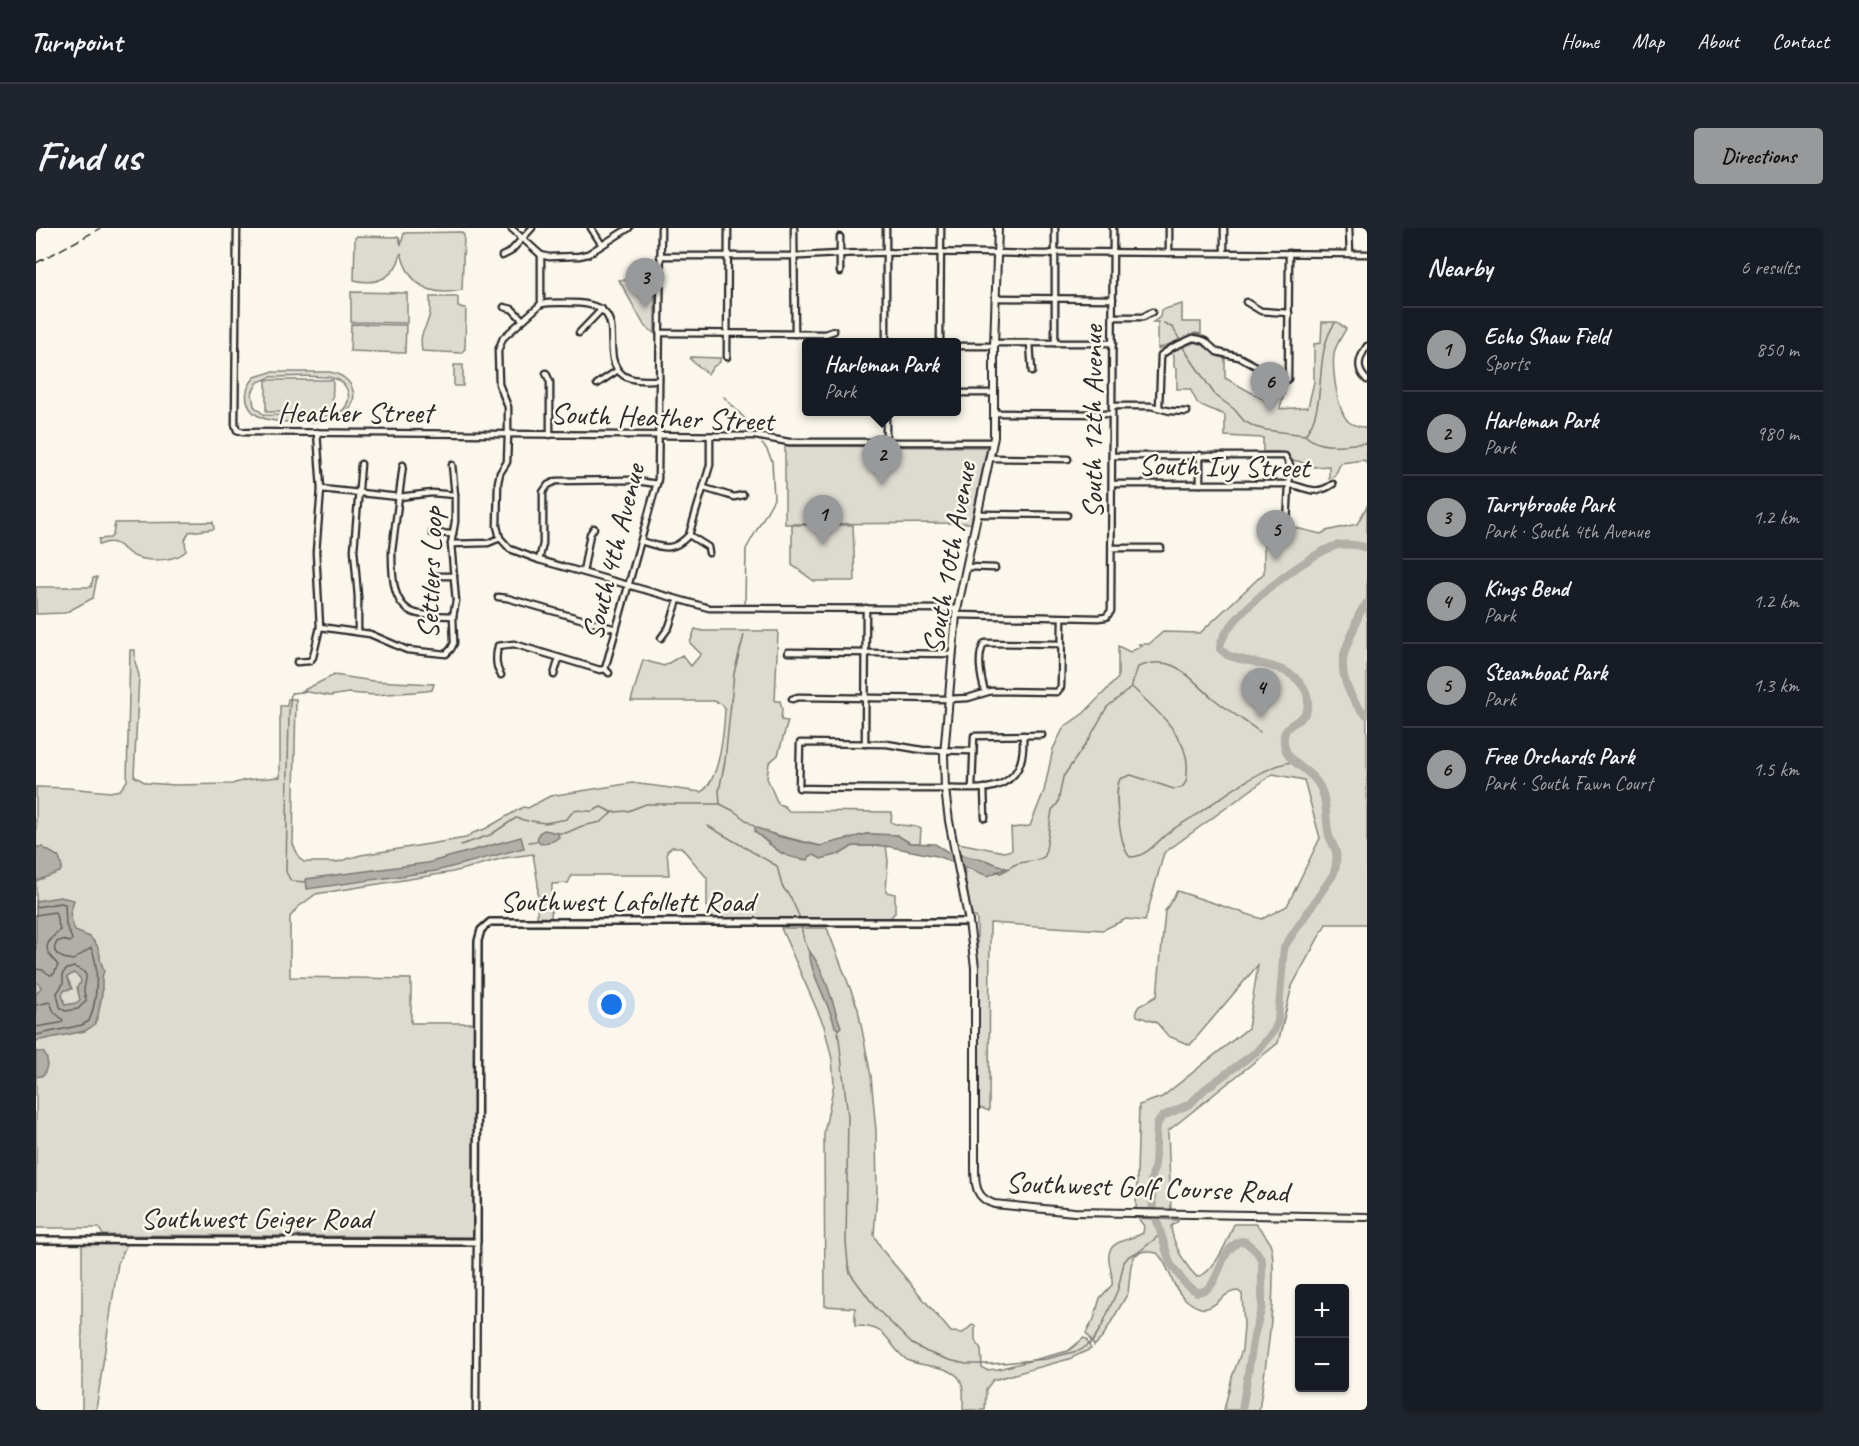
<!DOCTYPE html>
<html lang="en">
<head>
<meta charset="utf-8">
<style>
	body { margin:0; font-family:Caveat,sans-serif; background:#20242c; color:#f1f3f6 }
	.controls { position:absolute; right:18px; bottom:18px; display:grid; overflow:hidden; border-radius:6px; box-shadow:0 2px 4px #0004 }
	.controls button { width:54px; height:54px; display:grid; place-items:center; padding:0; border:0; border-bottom:2px solid #363941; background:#171b24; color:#f1f3f6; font:30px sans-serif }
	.you { position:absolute; left:576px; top:777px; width:21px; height:21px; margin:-15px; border:4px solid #fff; border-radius:50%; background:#1a73e8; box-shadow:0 0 0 9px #1a73e833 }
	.badge { display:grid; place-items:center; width:39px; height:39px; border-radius:50%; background:#98999b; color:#111; font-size:20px; font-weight:700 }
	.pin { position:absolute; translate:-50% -50px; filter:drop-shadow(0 2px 3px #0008) }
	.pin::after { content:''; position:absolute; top:32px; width:21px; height:18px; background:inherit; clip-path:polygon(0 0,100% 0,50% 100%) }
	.popup { position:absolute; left:766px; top:110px; width:159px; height:78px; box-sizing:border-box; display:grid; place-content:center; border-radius:6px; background:#171b24; filter:drop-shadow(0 2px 4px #0005); font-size:20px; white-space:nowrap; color:#9ea1a6 }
	.popup b { font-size:22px; color:#f1f3f6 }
	.popup::after { content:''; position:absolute; left:50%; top:100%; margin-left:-12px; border:12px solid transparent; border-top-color:#171b24 }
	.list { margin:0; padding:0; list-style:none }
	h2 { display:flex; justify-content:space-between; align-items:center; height:78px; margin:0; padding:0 24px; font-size:26px }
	h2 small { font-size:20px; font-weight:400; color:#9ea1a6 }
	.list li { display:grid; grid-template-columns:39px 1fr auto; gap:18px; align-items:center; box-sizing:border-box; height:84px; padding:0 24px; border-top:2px solid #363941 }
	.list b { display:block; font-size:22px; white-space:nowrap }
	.list p { margin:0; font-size:20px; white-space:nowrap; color:#9ea1a6 }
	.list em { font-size:20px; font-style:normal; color:#9ea1a6 }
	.map { position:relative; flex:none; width:1331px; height:1182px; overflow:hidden; border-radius:6px }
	header { display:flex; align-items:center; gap:36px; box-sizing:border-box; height:84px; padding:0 30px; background:#171b24; border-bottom:2px solid #363941 }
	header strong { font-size:28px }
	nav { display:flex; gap:33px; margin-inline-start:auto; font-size:21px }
	.intro { display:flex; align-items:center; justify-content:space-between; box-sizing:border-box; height:144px; padding:0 36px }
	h1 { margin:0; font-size:42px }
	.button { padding:15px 27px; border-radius:6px; background:#98999b; color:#111; font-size:21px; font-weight:700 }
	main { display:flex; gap:36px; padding:0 36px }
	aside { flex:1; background:#171b24; border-radius:6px; box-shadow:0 2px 4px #0004 }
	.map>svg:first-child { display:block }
</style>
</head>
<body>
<header>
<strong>Turnpoint</strong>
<nav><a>Home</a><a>Map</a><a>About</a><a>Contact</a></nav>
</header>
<div class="intro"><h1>Find us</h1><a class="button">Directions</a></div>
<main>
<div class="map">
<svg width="1331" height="1182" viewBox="0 0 1331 1182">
	<rect width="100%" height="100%" fill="#fbf7ec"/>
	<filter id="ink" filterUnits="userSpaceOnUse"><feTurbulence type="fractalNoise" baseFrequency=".0167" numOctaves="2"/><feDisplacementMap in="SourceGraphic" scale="12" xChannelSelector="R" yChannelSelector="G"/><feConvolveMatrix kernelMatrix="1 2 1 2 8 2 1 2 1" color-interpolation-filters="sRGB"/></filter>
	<g filter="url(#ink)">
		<g fill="#dddad0" stroke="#84827e" stroke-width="1.5" fill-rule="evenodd">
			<path d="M425,4l3,3 -2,55c-32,7 -53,-5 -61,-37 -5,24 -24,33 -47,27l1,-42 2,-2 42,1 2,8 3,-12z"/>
			<path d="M583,52h36v54l-11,-9z"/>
			<path d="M315,64l56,1v30l-56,-1z"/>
			<path d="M394,69h28v10l8,1 -1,41 -4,4 -39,-2c-3,-21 3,-18 7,-34 2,-6 1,-14 1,-20z"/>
			<path d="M1146,76v18h19v12l-5,-1 -38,16v-27h-5l7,-5 1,-7z"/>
			<path d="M1286,94h15l9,7c-4,7 -11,17 -12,25 -2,15 3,58 15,68 5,4 12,5 18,6v36l-3,-4 -23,3 -7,14 -5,1v-12l-15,1 -16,-6h-6c-6,-12 -18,-9 -29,-9v-14l-38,-2v-21l-27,-11 -8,-15h-13v-21l-3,-1v-12l-5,-3 27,-10c10,3 18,13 29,17v19l49,27 7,-15h4l-5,19 28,-2 6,-25v-38l7,-1z"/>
			<path d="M315,96l55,1 -1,28 -55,-2z"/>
			<path d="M655,129l29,1v4l-7,5 -5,7 -18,-15z"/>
			<rect x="418" y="137" width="9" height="21"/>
			<path d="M235,144h59c31,6 32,41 1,49 -21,0 -76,8 -83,-17 -4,-11 0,-19 7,-27zM235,149c15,0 52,-3 65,2 9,3 14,13 12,22 -2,9 -9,13 -16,15l-68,-1 -10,-9 -2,-13 6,-11z"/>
			<path d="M230,152h67l-1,32h-66z"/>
			<path d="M749,218l201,1 1,1 -16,75 -186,1z"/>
			<path d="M1331,278v418h-41l-34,62 -14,57 -110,88 3,79 -35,-1 3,-104 23,-8 86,-69 10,-63 -68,80 -22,-9 -11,-13 -20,-7 -1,-5 3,-5 18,-10 8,-85 12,-20 85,28 25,-13 33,-68 -16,-58 -31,-6 -109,79 -19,68 -19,-2 -23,11 -113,-7 -1,188 -11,-4 -1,-185 -1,-5h-5l-7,-50 18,5 23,-4 -17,-7 -27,-6 -2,-1 -1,-11 46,9 8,-2 -1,-22 19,-2 14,-35 9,-42 11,-22 20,-14 34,-35v-32l12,6 12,-6 -4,-2h11l14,-12 37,1 64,-60v-35h14l5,-9 5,1 4,-3 29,7 5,-3 31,-7z"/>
			<path d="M177,294l1,7 -25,3 -4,8 1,11c-10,10 -36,11 -50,6 -12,-3 -17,-22 -37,-12v-6l11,-1 3,-3 2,-12z"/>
			<path d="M756,297h61l2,56h-41l-22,-16z"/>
			<path d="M61,349l-4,21 -28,15 -29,1v-27h55l2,-9z"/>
			<path d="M659,401l8,2h75l-3,70h5l2,8 -1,11 7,1 -10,34 -9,8 -2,15 11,26 6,2 5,5 103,1 -1,10c9,6 20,1 30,7l-1,14h-10l-13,-8 -31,-1 -45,12 -56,-14h-10l14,12 41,11 30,-1 13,-8h33l2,15 -2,31 9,2v19l-7,7 -181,-2v-40l-26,-31h-9l-5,4 2,24h-97l-4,8 -16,1 -1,34 -14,-1 1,-33 -5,-30 -29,4 -51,14 -137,22 -19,14 -7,9v60l121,2v44h65l-3,214 -370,-2 -4,-7h-63v-441l32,1 42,4 10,-2 7,-9 3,-131h5v12l4,13 -5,101 12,7 29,2 57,-1 13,-4 35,-3v-71h7l1,-7h8l-3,145 7,15 4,3h33l24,-7 105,-17 7,-5 12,-4 38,-22 5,1 22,-12 82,-13 69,9c19,-11 23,-62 24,-83l-3,-5 -8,-3h-83l12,-41 21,6 18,-11 9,11 10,-12 -11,-11z"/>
			<path d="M298,447l39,6 61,3 -2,6 -6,1 -51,4 -27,-2 -18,3 -28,-5z"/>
			<path d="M745,700h46l31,81 13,67 5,55 1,62 -3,42 9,16 68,81 12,1 9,-8 3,1v14l6,9 1,18 4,3 12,-1 70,-18 16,-13 2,1 5,10 -22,10 -76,21 -7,9 -1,21h-22c0,-9 2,-24 -4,-32 -11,-14 -40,-11 -52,-18 -23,-17 -15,-34 -52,-34v-18l-30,-2 -1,-173 10,-49 -2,-25 -8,-33z"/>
			<path d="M1102,990l40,2v1l-7,5c1,16 14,40 26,51 17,-4 31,-37 37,-53h22c5,6 11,12 14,19 4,10 3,22 3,32 0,46 -7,90 -14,135h-35l8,-33 10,-27 2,-24 -2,-32 -4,-3c-21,0 -24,34 -54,7 -13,-11 -14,-33 -27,-45l-13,-2 -9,4 -4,10 -3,28 -26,45 -8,8 -8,-13 8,-14 6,-21 12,-13c1,-9 -2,-16 -3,-25 -3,-20 22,-20 34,-27l1,-7z"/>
			<path d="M46,1016h45l-9,19 -22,147h-14z"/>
		</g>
		<g fill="#b1afa7" stroke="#7b7a75" stroke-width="1.5" fill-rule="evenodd">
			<path d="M719,599l22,9 43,10 46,-12 31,1 13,8 25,1 13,8 40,9 18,7 -18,8 -51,-20 -51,-10h-33l-13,8 -19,5 -7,-4 -4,1 -2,4c-33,-4 -29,-11 -53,-28z"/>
			<path d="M508,602l14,3 1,4 -6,4 -12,3 -4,-3 2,-8z"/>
			<path d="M485,609l3,11 -88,23 -129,18 -1,-10 121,-16z"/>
			<path d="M0,619h6l17,10 3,10 -2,5 -24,9z"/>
			<path d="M24,669l14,3 -4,15 5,16 15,6 7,8 3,10v4l4,12 -2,6v17l-4,22 -4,9 -9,6 -49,10v-46l5,-8 -5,-6v-80zM38,745l6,5 1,4 -4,5 3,13 -4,3 -11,2 -3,-11 3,-4 7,-1 -5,-12z"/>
			<path d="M774,724c16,20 22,51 31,75l-3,2 -3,-2c-4,-20 -27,-57 -25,-75z"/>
			<path d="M0,824h7c7,8 4,14 1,23l-8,2z"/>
		</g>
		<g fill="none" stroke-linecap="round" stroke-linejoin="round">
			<g stroke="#61605d" stroke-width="1.5">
				<path d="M0,679l24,-4 5,1 1,21 6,14 -2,3 -8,-2 -5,2c-8,12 6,17 16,18l18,-12c9,17 6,55 -2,73l-7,4 -46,10"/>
				<path d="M0,687l19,-3 5,18c-16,15 -18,18 -2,35l-4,9 -4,1 -7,-5 -7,-1"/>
				<path d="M38,739c19,6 10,13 10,24 0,3 2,6 2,10l-8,8 -13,2 -5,-4 -3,-14 6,-9v-11l4,-4z"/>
				<path d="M0,777l14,-3 4,10 9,8 -3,3 -24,4"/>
			</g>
			<g stroke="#7b7a75" stroke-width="1.5">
				<path d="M1128,95l9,5 8,14"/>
				<path d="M1146,118l33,49 19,14 10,12 11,6 11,3 39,5c15,16 42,9 62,8"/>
				<path d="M688,169l23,24"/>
				<path d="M1269,207c24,-30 7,-80 30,-112"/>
				<path d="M709,375l1,-54 28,-50 -2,-38 -6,-13 -4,-4"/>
				<path d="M1097,460c22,21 58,50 54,84 0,7 0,11 -6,16l-7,1 -43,-14 -11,4c-7,12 0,69 10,78 17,0 26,-15 38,-24 8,-7 19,-12 28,-18 25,-17 67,-50 97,-53"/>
				<path d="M267,464l-12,1 -2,20 -3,159 5,9 15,1"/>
				<path d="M684,575l-1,-12 6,-30 9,-88 10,-38"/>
				<path d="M495,593l14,2 22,-4c10,-15 13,-6 26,-8 3,-1 5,-3 8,-4l11,5"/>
				<path d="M672,598l69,40 5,20 9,12 8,18 5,24 6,12"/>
				<path d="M522,605h8l16,-7 19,-4 12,-10 15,-1 18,-7h74l14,7 21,16"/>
				<path d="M493,614l8,-1"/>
				<path d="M425,617l29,-10 26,-17 12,3"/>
				<path d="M960,643l4,2c5,-2 9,-5 14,-8 11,-5 22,-2 31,-9l7,-46 6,-7 5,-26 26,-38 18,-32 25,-20v-3l6,-17c38,-15 51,12 76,32 15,12 31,22 46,33"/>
				<path d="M802,802l10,87 -2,125 2,22 2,9 25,34 37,37 15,8 22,8 17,4h25l55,-5 35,-9 11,-8 10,-16 16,-37 6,-27 5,-6 11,-5 21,-17"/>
			</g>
			<g stroke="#b1afa7" stroke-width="8">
				<path d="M1331,375c-7,7 -10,16 -13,25 -3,9 -8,18 -10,27 -5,20 7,48 23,60"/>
				<path d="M1206,1182l12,-74 8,-29v-46l-5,-9 -11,-10 -5,-1c-26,11 -19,51 -44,51l-11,-7 -16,-22 -17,-55 -2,-27 4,-17 2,-40 6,-8 27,-12 15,-15 51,-37 18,-21 4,-10 6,-74 49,-72c3,-7 4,-15 3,-22 -1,-6 -5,-12 -7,-17 -4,-17 -1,-40 -12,-54 -11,-16 -31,-18 -33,-40 -2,-17 11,-17 20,-27 7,-9 4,-23 -2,-30 -15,-22 -52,-21 -75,-30l-7,-6c-2,-27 92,-99 119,-104 9,-1 19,0 28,3"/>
			</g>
			<g stroke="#2b2b2b" stroke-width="9">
				<g id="minor">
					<path d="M201,0l-2,196 2,6 6,2 512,4 34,6h204"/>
					<path d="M475,0l30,27 8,2 30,-1 9,-2 41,-26"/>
					<path d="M555,0l11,17"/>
					<path d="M758,0l1,106"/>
					<path d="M1313,0l1,26"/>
					<path d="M1133,25v-25"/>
					<path d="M1188,25v-25"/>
					<path d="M466,28l8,-4 22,-24"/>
					<path d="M624,28h141c82,-6 165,-3 247,-2l11,-2 308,2"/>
					<path d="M804,44v-35"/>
					<path d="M960,70l117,1"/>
					<path d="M1210,74l15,9 28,2"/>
					<path d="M505,76v-49"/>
					<path d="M468,79l8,2 10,10"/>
					<path d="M1077,89h30l9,-5"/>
					<path d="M543,105l23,-24"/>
					<path d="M624,105l165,1 9,-3"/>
					<path d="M850,115v-115"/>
					<path d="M904,115l1,-115"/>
					<path d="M958,115h119"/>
					<path d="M994,115l2,29"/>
					<path d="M1019,115v-115"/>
					<path d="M921,118h37"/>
					<path d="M1331,118c-8,12 -12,23 0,34"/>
					<path d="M691,129l1,-129"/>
					<path d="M510,145l4,9v53"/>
					<path d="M623,152c-11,0 -26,2 -36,-5 -28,-21 14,-71 -50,-72 -11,0 -22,-1 -32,1l-38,34 -5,13 1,33 9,23v28l-1,27 -7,11 -2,9 -1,44 3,12 10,11 29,11 170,48 249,1"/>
					<path d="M561,156l21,-14"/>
					<path d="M921,165h37"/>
					<path d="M1076,178h39l19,5 17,1"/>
					<path d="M1123,179l2,-52 12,-8 20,-9 6,1 6,2 12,11 22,5 45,24 4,-2 1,-126"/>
					<path d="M958,185l118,1"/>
					<path d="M850,214v-30"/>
					<path d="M1076,228h173l5,9 -3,59"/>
					<path d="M953,230l79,1"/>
					<path d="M367,237l-11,86c0,22 -1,58 27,63 11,2 23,1 34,2"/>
					<path d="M416,237l3,30"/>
					<path d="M1077,256h175c19,3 26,13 45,0"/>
					<path d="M1164,256v-29"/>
					<path d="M668,260l30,9 9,-2"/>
					<path d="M942,286l89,1"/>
					<path d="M396,305l21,1"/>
					<path d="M653,307l21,-70v-29"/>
					<path d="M605,313c22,7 31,12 48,-6l19,12 1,6"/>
					<path d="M415,316l37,-1 12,-5"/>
					<path d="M1077,320h48"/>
					<path d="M503,332l4,-16v-52l5,-7 8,-4 74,-1 27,4"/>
					<path d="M931,339l28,1"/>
					<path d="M547,344l7,-38 4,-6"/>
					<path d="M399,348h19"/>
					<path d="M462,369l9,1 109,31"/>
					<path d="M920,387l142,3 8,-1 5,-6 2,-383"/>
					<path d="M284,399l50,7 37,16 39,4 5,-5 3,-6 -1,-27 3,-15 -5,-57 4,-22v-27l-23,-2 -33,4 -78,-8"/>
					<path d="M322,404v-35l-4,-47 7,-86"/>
					<path d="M625,410l8,-11 9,-27"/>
					<path d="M752,424l165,2"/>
					<path d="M261,434l13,-1 3,-4 7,-30 -4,-75 5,-63 -4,-57"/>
					<path d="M569,441l53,-190 3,-251"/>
					<path d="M465,447c-6,-8 -5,-20 -3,-29l16,-2 86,26 5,-1 4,4"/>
					<path d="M518,447l5,-17"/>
					<path d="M949,464c-4,-13 -9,-38 0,-49l77,1"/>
					<path d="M756,471l6,-2 150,2 20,-1 23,-7 66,1 4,-5 1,-69"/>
					<path d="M829,516l1,-136"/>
					<path d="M937,523l-51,-1 -35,-6 -87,-1 -1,45c48,1 97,1 145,1 18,-1 43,3 59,-6 19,-10 21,-29 20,-48"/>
					<path d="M936,560l2,-52 68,-1"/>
					<path d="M948,560l1,30"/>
					<path d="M440,1182l1,-168"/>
				</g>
			</g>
			<g stroke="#2b2b2b" stroke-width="10">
				<path id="tertiary" d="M0,1012l441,2 1,-301 3,-11 9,-8h479"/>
			</g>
			<g stroke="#2b2b2b" stroke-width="10">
				<path id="secondary" d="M962,0l-4,118v91l-38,178 -12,140 1,34 4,32 20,101 6,45v201c0,18 1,30 19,36l80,8 293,5"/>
			</g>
			<use href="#minor" stroke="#fbf7ec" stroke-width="4.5"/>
			<use href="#tertiary" stroke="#fbf7ec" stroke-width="5"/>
			<use href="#secondary" stroke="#fbf7ec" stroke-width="6"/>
			<path stroke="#2b2b2b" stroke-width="1.5" stroke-dasharray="9 4.5" stroke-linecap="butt" d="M0,35l65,-35"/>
		</g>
	</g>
	<g text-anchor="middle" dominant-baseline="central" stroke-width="5" stroke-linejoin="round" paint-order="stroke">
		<g font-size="30" fill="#2b2b2b" stroke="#fbf7ec">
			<text x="319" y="184">Heather Street</text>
			<text transform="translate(626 189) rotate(2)">South Heather Street</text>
			<text transform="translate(1056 194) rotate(-90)">South 12th Avenue</text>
			<text transform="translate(1188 238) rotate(1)">South Ivy Street</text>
			<text transform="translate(577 324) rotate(-76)">South 4th Avenue</text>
			<text transform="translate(913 330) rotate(-80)">South 10th Avenue</text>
			<text transform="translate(394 345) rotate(-88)">Settlers Loop</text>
			<text x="591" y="673">Southwest Lafollett Road</text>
			<text transform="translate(1111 959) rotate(2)">Southwest Golf Course Road</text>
			<text x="220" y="990">Southwest Geiger Road</text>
		</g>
	</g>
</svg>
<div class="controls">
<button>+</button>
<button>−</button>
</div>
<div class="you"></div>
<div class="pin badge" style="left:787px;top:317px">1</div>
<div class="pin badge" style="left:846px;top:257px">2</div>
<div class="popup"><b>Harleman Park</b>Park</div>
<div class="pin badge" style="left:609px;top:80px">3</div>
<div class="pin badge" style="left:1225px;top:490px">4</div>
<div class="pin badge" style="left:1240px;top:332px">5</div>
<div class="pin badge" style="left:1234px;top:184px">6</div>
</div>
<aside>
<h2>Nearby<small>6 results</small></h2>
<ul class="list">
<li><span class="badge">1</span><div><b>Echo Shaw Field</b><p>Sports</p></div><em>850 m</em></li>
<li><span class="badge">2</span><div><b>Harleman Park</b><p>Park</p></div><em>980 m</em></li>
<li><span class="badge">3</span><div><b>Tarrybrooke Park</b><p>Park · South 4th Avenue</p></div><em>1.2 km</em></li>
<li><span class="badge">4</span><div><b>Kings Bend</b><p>Park</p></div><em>1.2 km</em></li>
<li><span class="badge">5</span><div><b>Steamboat Park</b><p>Park</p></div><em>1.3 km</em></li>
<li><span class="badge">6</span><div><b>Free Orchards Park</b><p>Park · South Fawn Court</p></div><em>1.5 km</em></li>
</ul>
</aside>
</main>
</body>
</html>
